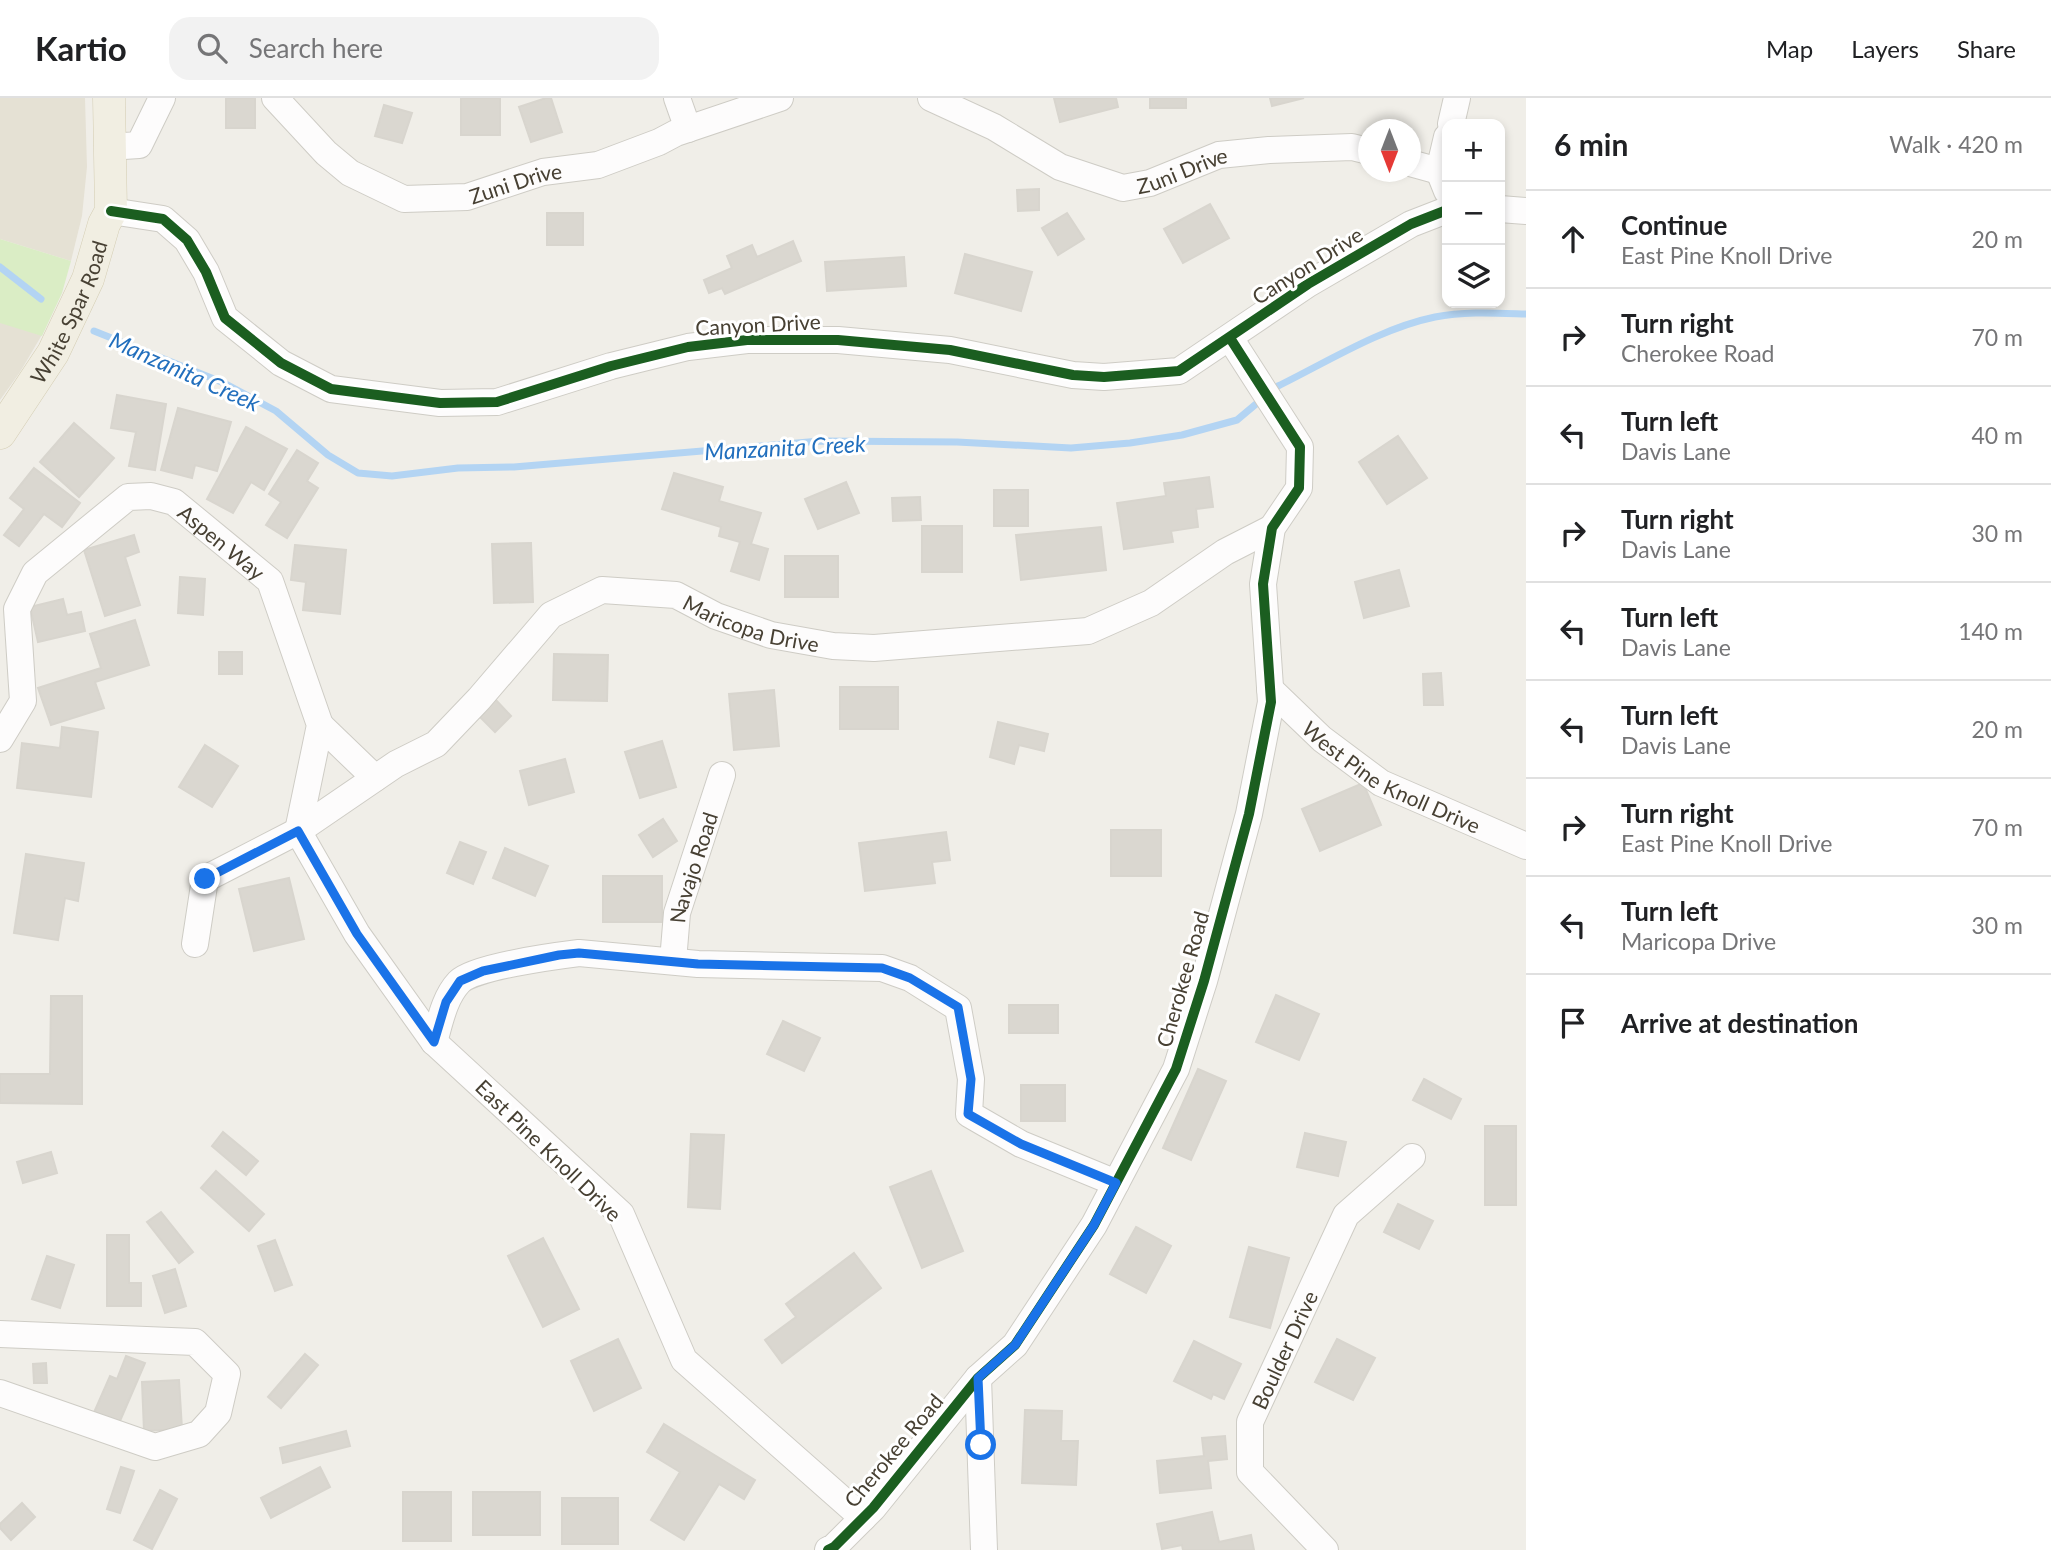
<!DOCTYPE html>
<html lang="en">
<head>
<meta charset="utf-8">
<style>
	body { margin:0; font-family:Lato,sans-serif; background:#f2f2f2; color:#202124 }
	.controls { position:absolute; right:21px; top:21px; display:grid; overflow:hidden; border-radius:14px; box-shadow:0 4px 10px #0003 }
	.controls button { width:63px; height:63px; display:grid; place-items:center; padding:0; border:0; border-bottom:2px solid #e0e0e0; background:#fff; color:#202124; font:35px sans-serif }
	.compass { position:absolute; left:1358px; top:21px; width:63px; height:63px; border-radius:50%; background:#fff; box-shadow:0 4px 10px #0003; rotate:180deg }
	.stop { position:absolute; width:21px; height:21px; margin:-16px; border:5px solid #1a73e8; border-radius:50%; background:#fff }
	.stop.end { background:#1a73e8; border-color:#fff; box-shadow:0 2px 7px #0008 }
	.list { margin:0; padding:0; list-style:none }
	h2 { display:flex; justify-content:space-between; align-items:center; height:91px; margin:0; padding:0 28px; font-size:30px }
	h2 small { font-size:23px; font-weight:400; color:#757577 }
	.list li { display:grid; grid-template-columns:46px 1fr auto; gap:21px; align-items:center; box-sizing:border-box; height:98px; padding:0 28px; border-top:2px solid #e0e0e0 }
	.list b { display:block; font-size:26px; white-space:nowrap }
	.list p { margin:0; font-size:23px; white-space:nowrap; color:#757577 }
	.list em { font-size:23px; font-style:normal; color:#757577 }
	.icon { flex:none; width:38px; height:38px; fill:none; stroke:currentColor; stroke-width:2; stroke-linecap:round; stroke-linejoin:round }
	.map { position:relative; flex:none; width:1526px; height:1452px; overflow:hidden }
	header { display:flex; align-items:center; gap:42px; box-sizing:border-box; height:98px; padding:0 35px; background:#fff; border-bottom:2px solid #e0e0e0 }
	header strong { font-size:33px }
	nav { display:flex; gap:38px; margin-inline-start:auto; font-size:24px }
	.search { width:490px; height:63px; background:#f2f2f2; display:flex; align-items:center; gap:18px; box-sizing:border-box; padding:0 24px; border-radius:21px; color:#757577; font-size:26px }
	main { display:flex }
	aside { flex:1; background:#fff }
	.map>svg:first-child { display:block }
</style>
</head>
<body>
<header>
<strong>Kartio</strong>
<div class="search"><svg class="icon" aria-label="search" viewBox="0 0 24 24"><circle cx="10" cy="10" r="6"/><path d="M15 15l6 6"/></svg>Search here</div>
<nav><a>Map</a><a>Layers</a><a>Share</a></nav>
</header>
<main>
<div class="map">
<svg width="1526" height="1452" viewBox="0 0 1526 1452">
	<rect width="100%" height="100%" fill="#f0eee8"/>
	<g fill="#e5e1d4">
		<path d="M0,0h85l2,69 -5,49 -11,45 -71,-22z"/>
		<path d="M0,222l43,13 -23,39 -20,28z"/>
	</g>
	<path fill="#daedc5" d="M0,141l71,22 -9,32 -20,43 -42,-13z"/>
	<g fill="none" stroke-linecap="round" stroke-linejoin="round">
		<g stroke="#b3d4f3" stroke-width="7">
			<path d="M0,169l41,32"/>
			<path d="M94,233l130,52 52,28 52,44 30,18 34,3 66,-8 56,-1 306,-26 137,1 114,6 59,-5 52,-8 55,-15 25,-21"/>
			<path d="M1271,293l7,-5c49,-24 103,-58 157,-69 30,-6 61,-4 91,-3"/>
		</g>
	</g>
	<g fill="#dad7d0" stroke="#d8d5ce" stroke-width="2">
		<rect x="226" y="0" width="29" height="30"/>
		<rect x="461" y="0" width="39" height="37"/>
		<path d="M546,0h5l11,34 -31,10 -12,-35z"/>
		<path d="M1054,0h62l2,9 -58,15z"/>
		<rect x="1150" y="0" width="36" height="10"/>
		<path d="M1270,0h34l-32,8z"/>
		<path d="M384,7l28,8 -10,30 -27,-7z"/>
		<path d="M1039,91v21l-21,1 -1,-21z"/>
		<path d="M1210,106l19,34 -46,25 -19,-34z"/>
		<rect x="547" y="115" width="36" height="32"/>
		<path d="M1067,115l17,26 -26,16 -16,-27z"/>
		<path d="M793,143l8,20 -76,33 -3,-6 -13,5 -5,-13 28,-12 -5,-12 25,-11 5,12z"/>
		<path d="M965,156l67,18 -11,39 -66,-18z"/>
		<path d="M904,159l2,29 -79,5 -2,-29z"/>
		<path d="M117,297l49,9 -11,66 -26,-4 7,-34 -25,-4z"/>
		<path d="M178,310l53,14 -14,49 -22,-6 -3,13 -31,-8z"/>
		<path d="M74,325l40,35 -35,39 -39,-35z"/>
		<path d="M246,329l41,22 -23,41 -13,-8 -18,31 -26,-14z"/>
		<path d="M1398,338l29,42 -40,26 -28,-42z"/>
		<path d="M297,352l21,13 -11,18 11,7 -31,50 -21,-13 15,-23 -12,-8z"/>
		<path d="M34,370l46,35 -18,24 -18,-13 -25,32 -15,-11 20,-26 -14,-11z"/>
		<path d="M674,375l49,14 -4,14 42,12 -10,31 17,5 -9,31 -28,-9 9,-29 -21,-6 2,-9 -59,-18z"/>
		<path d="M1209,379l4,30 -17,2 2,18 -27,4 2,11 -49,7 -7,-46 49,-7 -2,-13z"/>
		<path d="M846,384l13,31 -41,16 -13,-30z"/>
		<rect x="994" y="392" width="34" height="36"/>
		<path d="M920,399l1,23 -28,1 -1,-23z"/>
		<rect x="922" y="428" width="40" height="46"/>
		<path d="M1101,429l5,43 -85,10 -5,-45z"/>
		<path d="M134,437l5,17 -14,5 15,48 -35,11 -21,-66z"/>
		<path d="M531,445l2,59 -39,1 -2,-59z"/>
		<path d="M295,447l51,5 -6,64 -37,-4 3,-28 -15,-2z"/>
		<rect x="785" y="458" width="53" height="41"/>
		<path d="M1399,472l10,36 -45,12 -9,-36z"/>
		<path d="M180,479l25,2 -2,36 -25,-2z"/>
		<path d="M63,501l4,16 14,-3 4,19 -47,11 -8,-35z"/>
		<path d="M135,522l14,45 -54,17 9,26 -53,17 -13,-37 63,-20 -11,-34z"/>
		<rect x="219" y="554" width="23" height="22"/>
		<path d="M554,556l54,1 -1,46 -54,-1z"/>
		<path d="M1441,575l2,32h-19l-1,-31z"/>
		<rect x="840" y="589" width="58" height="42"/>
		<path d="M774,592l5,56 -45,4 -5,-56z"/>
		<path d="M494,600l17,18 -16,16 -17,-17z"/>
		<path d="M998,624l50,12 -4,17 -25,-6 -5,19 -24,-7z"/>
		<path d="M62,629l36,5 -7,65 -74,-9 5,-45 38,5z"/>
		<path d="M662,643l14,46 -36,11 -15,-46z"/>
		<path d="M205,647l33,21 -26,41 -33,-20z"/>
		<path d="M565,661l9,33 -45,13 -9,-34z"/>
		<path d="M1363,685l18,42 -61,26 -18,-42z"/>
		<path d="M663,721l14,22 -24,16 -14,-22z"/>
		<rect x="1111" y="732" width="50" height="46"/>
		<path d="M946,734l4,28 -18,2 3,21 -70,8 -6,-48z"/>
		<path d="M460,744l26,10 -13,32 -26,-11z"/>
		<path d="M505,750l43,18 -13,30 -42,-18z"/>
		<path d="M26,756l58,9 -6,38 -13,-3 -7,42 -44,-7z"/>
		<rect x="603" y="778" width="59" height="46"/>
		<path d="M289,780l15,61 -50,12 -15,-62z"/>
		<path d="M1276,897l43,19 -20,46 -43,-18z"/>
		<path d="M51,898h31v108l-82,-1v-29h50z"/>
		<rect x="1009" y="907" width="49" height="28"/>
		<path d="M783,923l37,17 -16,33 -37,-17z"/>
		<path d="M1198,971l28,12 -35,79 -28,-12z"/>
		<path d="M1424,981l37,20 -10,20 -38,-19z"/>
		<rect x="1021" y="987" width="44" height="36"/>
		<rect x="1485" y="1028" width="31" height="79"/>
		<path d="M223,1034l35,29 -12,14 -34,-29z"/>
		<path d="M1305,1035l41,9 -8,34 -41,-9z"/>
		<path d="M691,1036l33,1 -4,74 -32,-2z"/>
		<path d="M51,1054l6,21 -34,10 -6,-21z"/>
		<path d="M216,1073l48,43 -15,17 -48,-43z"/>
		<path d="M931,1073l32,80 -41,17 -32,-81z"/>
		<path d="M1398,1106l35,17 -14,28 -35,-17z"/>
		<path d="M161,1114l32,40 -14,11 -32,-41z"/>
		<path d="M1136,1129l35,19 -25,47 -36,-19z"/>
		<path d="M107,1137h22v48h12v23h-34z"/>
		<path d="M543,1140l36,71 -36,18 -35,-71z"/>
		<path d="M275,1142l17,45 -17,6 -17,-45z"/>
		<path d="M1249,1149l40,11 -19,70 -40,-11z"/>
		<path d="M854,1155l27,35 -99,75 -17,-23 31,-23 -10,-13z"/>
		<path d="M47,1158l27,9 -14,43 -28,-9z"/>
		<path d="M175,1171l11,37 -21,7 -12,-37z"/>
		<path d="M618,1241l23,49 -47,23 -23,-50z"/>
		<path d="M1337,1241l38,19 -22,42 -38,-18z"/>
		<path d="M1194,1243l47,23 -17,35 -11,-5 -2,5 -37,-18z"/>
		<path d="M305,1256l13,11 -37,43 -13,-11z"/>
		<path d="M126,1258l19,7 -28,65 -25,-11 18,-41 7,3z"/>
		<path d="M46,1265l1,20h-13l-1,-19z"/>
		<path d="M179,1282l3,49 -38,2 -2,-49z"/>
		<path d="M1025,1312l37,1 -1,30h17l-2,44 -54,-2z"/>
		<path d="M664,1326l91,56 -11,19 -25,-15 -35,56 -33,-20 29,-48 -33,-20z"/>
		<path d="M346,1333l4,15 -67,17 -3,-15z"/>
		<path d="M1225,1338l2,23 -19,2 3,27 -51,5 -3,-32 47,-5 -2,-18z"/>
		<path d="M121,1369l13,4 -14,42 -13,-4z"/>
		<path d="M320,1369l10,20 -59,31 -10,-20z"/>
		<path d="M160,1392l17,9 -25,50 -18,-9z"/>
		<rect x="403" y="1394" width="48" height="49"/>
		<rect x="473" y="1394" width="67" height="43"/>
		<rect x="562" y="1400" width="56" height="46"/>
		<path d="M22,1405l13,14 -24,23 -11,-12v-4z"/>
		<path d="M1212,1414l7,30 32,-7 3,15h-71l-1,-5 -20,4 -5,-25z"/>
	</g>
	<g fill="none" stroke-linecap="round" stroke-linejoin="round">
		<g stroke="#ceccc5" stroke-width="28">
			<g id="minor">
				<path id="s1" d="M275,0l51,55 24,20 54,26 63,-2 76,-25 55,-7 61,-23 17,-9 104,-35"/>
				<path d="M677,0l11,31"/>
				<path id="s2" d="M931,0l63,29 66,40 63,21 27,-5 69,-28 50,-5 83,-3 16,4"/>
				<path d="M1451,26l6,-26"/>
				<path d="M1447,39l-8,34 8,20"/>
				<path d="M108,49l31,-2 23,-47"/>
				<path d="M1410,65l29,8"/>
				<path d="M1500,111l26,2"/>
				<path d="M111,113l52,8 24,21 19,32 19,46 56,45 50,26 109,14 57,-1 114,-36 77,-19 59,-7h91l112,10 123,25 31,2 75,-6 129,-87 103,-60 36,-14"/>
				<path id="s3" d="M1270,591l52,50 59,44 145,63"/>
				<path d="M320,627l55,53"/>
				<path id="s4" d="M0,641l23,-38 -6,-92 18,-36 93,-76 23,-1 23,6 96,79 50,144 -22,106"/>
				<path d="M298,733l59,103 77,108 187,172 63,146 179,158"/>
				<path id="s5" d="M195,846l10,-65 93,-48 98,-67 40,-20 43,-45 72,-84 51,-25 74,5 40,21 55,19 62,11 41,2 214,-17 63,-28 74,-51 47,-24"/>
				<path id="s6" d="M673,863l4,-48 45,-138"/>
				<path d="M434,944c6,-20 10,-44 25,-60 14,-15 96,-26 120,-29l119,11 184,4 28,10 48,30 13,71 -2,35 52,30 95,39"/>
				<path d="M0,1236l195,8 32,32 -9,39 -19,21 -44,13 -155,-54"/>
				<path d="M978,1280l6,172"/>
				<path d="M828,1452l6,-3 39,-39 105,-130 37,-33 79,-120 82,-156 28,-88 45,-167 22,-112 -8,-118 9,-56 27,-40 1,-41 -70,-109"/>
				<path id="s7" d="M1325,1452l-75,-78v-50l96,-207 66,-58"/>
			</g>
		</g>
		<g stroke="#d4cdb3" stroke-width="33">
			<g id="major">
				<path id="s8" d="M0,335l53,-80 35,-74 16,-55 7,-13 -2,-113"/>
			</g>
		</g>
		<use href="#minor" stroke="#fdfcfc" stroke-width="26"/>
		<use href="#major" stroke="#f1eee2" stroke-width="32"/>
		<g stroke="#fff" stroke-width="15">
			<g id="cycleway">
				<path d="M111,113l52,8 24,21 19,32 19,46 56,45 50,26 109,14 57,-1 114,-36 77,-19 59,-7h91l112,10 123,25 31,2 75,-6 129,-87 103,-60 36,-14"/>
				<path d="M828,1452l6,-3 39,-39 105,-130 37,-33 79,-120 82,-156 28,-88 45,-167 22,-112 -8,-118 9,-56 27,-40 1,-41 -70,-109"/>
			</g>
		</g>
		<use href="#cycleway" stroke="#1b5e20" stroke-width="10"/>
	</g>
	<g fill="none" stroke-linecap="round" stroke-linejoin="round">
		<path stroke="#1a73e8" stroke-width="9" d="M205,781l93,-48 59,103 77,108 12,-40 14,-21 23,-10 76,-16 20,-2 119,11 184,4 28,10 48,29 13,72 -3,35 53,30 95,39 -22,42 -79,120 -37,33 3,67"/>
	</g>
	<g text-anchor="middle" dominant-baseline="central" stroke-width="6" stroke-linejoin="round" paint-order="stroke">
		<g font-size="21" fill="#474033" stroke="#fff">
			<text stroke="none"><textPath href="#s2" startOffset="275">Zuni Drive</textPath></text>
			<text stroke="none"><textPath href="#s1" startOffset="280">Zuni Drive</textPath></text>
			<text transform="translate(1307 167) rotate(-32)">Canyon Drive</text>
			<text stroke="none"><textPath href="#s8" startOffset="140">White Spar Road</textPath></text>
			<text transform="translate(758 226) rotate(-3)">Canyon Drive</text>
			<text stroke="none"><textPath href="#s4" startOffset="406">Aspen Way</textPath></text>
			<text stroke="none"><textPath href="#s5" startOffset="719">Maricopa Drive</textPath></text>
			<text stroke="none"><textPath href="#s3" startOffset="152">West Pine Knoll Drive</textPath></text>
			<text stroke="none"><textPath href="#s6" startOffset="96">Navajo Road</textPath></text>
			<text transform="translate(1182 881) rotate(-74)">Cherokee Road</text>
			<text transform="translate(549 1052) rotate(44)">East Pine Knoll Drive</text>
			<text stroke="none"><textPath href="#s7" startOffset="238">Boulder Drive</textPath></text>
			<text transform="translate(893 1352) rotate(-50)">Cherokee Road</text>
		</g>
		<g font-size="23" font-style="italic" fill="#226fbd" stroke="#fff">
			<text transform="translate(185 273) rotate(24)">Manzanita Creek</text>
			<text transform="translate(785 349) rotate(-3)">Manzanita Creek</text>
		</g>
	</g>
</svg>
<div class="controls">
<button>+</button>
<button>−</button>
<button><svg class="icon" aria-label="layers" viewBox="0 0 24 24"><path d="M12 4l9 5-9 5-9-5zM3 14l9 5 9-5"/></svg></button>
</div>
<svg class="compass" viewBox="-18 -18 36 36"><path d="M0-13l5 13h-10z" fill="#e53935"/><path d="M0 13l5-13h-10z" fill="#757577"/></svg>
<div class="stop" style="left:981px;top:1347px"></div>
<div class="stop end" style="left:205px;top:781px"></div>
</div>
<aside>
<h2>6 min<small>Walk · 420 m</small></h2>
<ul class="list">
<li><svg class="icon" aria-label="ahead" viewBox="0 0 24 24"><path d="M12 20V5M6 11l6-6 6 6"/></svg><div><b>Continue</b><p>East Pine Knoll Drive</p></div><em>20 m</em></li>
<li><svg class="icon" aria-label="right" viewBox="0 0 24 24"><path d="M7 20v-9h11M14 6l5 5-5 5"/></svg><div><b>Turn right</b><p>Cherokee Road</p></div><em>70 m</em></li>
<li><svg class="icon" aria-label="left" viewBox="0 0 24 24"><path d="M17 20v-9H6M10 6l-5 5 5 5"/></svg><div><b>Turn left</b><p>Davis Lane</p></div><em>40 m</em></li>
<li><svg class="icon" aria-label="right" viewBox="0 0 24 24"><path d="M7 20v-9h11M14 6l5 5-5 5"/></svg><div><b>Turn right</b><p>Davis Lane</p></div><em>30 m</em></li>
<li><svg class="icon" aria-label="left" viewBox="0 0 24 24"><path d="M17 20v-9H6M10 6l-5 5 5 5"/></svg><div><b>Turn left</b><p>Davis Lane</p></div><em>140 m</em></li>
<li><svg class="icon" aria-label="left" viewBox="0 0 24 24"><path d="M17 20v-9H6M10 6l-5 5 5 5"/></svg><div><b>Turn left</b><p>Davis Lane</p></div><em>20 m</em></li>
<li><svg class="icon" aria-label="right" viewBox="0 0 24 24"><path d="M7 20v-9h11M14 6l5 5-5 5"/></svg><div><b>Turn right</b><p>East Pine Knoll Drive</p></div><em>70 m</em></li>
<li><svg class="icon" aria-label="left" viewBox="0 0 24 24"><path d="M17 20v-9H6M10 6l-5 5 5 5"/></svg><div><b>Turn left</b><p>Maricopa Drive</p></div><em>30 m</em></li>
<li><svg class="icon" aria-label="arrive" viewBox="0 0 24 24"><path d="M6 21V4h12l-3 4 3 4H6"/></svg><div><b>Arrive at destination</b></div></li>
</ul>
</aside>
</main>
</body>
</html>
